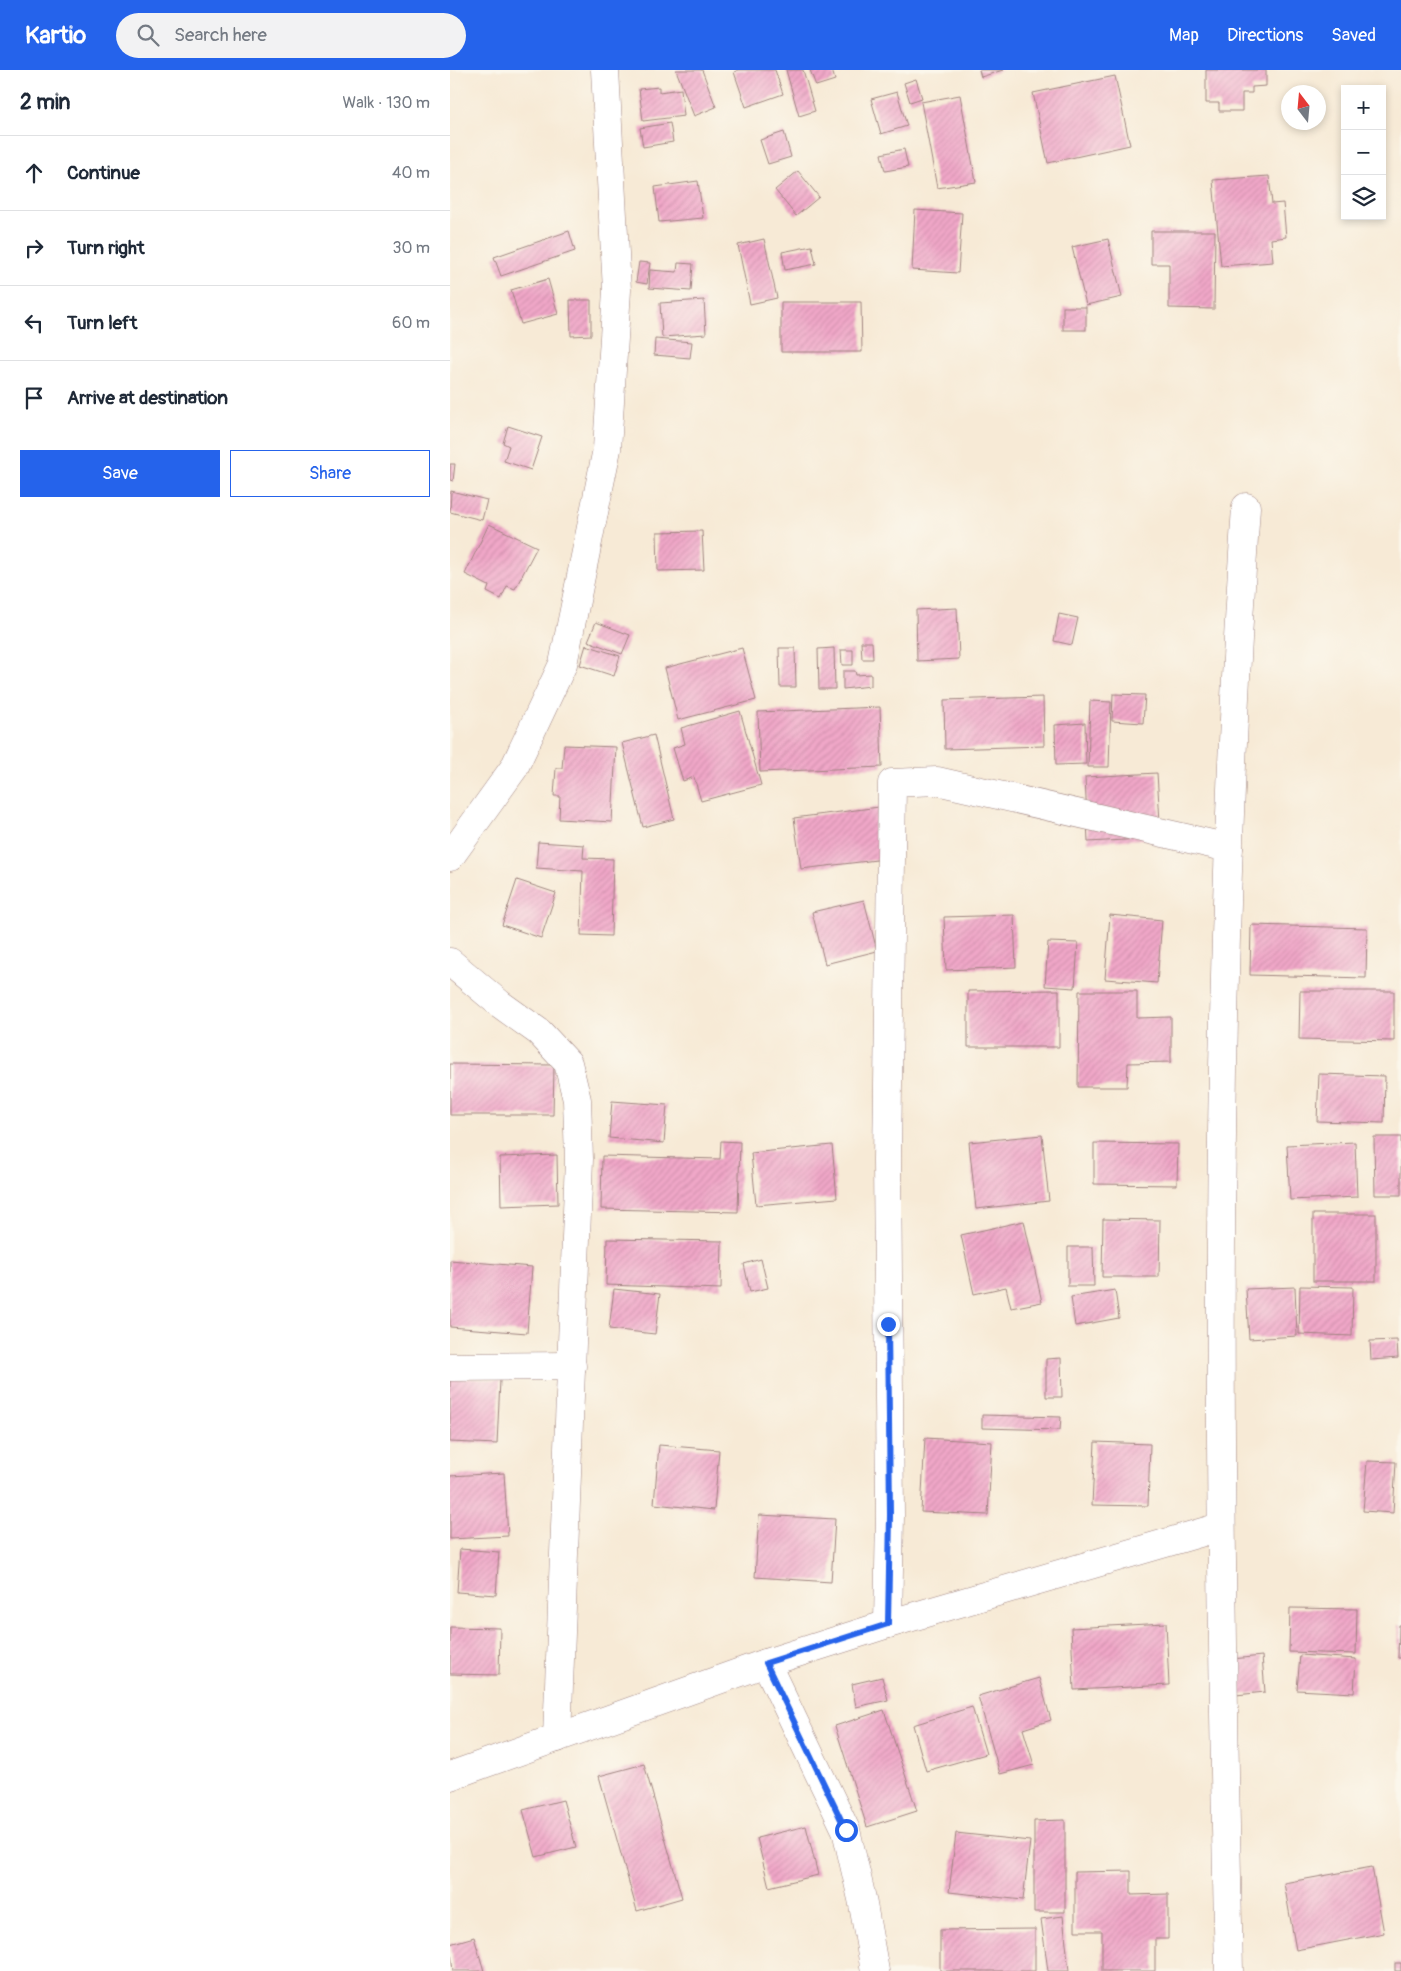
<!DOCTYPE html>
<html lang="en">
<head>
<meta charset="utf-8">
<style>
	body { margin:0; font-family:Pangolin,sans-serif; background:#f2f2f3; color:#1f2937 }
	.controls { position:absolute; right:15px; top:15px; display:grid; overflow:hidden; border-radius:0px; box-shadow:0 2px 8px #0003 }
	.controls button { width:45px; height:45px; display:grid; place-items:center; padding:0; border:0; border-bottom:1px solid #e0e1e3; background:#fff; color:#1f2937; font:25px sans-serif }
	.compass { position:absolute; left:831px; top:15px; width:45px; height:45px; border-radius:50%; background:#fff; box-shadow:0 2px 8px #0003; rotate:344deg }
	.stop { position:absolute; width:15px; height:15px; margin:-11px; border:4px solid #2563eb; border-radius:50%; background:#fff }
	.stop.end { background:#2563eb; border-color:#fff; box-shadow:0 1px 5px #0008 }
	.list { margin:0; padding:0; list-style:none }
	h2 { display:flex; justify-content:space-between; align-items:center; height:65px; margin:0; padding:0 20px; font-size:21px }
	h2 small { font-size:16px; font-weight:400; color:#747a83 }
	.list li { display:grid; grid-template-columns:32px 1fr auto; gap:15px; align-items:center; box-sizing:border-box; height:75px; padding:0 20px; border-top:1px solid #e0e1e3 }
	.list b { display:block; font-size:19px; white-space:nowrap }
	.list em { font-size:16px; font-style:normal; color:#747a83 }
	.actions { display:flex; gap:10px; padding:15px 20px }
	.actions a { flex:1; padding:11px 0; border:1px solid #2563eb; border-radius:0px; text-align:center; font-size:18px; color:#2563eb }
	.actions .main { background:#2563eb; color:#fff }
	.icon { flex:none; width:28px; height:28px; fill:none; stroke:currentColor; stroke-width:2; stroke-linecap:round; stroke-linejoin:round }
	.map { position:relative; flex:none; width:951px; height:1901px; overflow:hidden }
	header { display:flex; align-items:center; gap:30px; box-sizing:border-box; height:70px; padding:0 25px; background:#2563eb; color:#fff }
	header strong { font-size:24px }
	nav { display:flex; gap:28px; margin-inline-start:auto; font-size:18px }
	.search { width:350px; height:45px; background:#f2f2f3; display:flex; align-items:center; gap:12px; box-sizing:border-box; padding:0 18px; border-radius:28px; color:#747a83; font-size:19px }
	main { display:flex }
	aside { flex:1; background:#fff }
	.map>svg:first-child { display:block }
</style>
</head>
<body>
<header>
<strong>Kartio</strong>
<div class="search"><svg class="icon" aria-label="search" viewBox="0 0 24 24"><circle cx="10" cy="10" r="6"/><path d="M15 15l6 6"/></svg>Search here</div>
<nav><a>Map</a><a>Directions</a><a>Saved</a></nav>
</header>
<main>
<aside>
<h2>2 min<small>Walk · 130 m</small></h2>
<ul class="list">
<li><svg class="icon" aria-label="ahead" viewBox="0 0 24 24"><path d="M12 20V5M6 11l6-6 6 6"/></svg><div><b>Continue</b></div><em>40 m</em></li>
<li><svg class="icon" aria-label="right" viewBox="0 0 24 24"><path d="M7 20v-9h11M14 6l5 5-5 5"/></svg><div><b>Turn right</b></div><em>30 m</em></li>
<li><svg class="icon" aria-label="left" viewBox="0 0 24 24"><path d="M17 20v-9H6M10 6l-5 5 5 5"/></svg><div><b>Turn left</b></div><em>60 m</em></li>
<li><svg class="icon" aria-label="arrive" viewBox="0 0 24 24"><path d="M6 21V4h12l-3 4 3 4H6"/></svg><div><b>Arrive at destination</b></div></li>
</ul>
<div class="actions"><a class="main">Save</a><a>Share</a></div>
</aside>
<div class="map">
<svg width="951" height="1901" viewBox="0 0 951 1901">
	<defs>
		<pattern id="building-hatch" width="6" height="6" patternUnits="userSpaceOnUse" patternTransform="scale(1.25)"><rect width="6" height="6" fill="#f0a7c8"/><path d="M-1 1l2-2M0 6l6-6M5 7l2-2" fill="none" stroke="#cf8fac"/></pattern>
	</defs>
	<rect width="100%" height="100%" fill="#fbf7ec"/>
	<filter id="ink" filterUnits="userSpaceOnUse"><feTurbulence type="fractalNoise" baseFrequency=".02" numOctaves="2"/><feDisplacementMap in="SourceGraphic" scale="10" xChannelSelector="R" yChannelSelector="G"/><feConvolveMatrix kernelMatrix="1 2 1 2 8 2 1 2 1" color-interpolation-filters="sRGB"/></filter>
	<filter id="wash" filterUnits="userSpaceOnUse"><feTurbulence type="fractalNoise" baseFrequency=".0096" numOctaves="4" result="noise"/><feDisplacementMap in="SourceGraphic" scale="20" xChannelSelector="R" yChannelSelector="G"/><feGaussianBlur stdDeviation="1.12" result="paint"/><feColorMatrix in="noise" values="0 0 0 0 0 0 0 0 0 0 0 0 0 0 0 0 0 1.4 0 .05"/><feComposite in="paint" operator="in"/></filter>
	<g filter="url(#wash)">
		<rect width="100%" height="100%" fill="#f7ead6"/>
		<g id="blocks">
			<g fill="url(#building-hatch)">
				<path d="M226,0h26l14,37 -22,9z"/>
				<path d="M288,0h37l8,24 -37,13 -12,-35z"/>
				<path d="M336,0h17l12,41 -16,5z"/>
				<path d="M360,0h22l3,10 -19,6z"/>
				<path d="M529,0h24l-22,7z"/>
				<path d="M756,0h60v16l-14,1v6h-10v18h-23v-8h-13z"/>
				<path d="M665,6l15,69 -82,18 -15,-70z"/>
				<path d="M466,9l6,19 -12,4 -6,-19z"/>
				<path d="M209,17v5l22,-3 3,27 -41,5 -4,-32z"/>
				<path d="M447,22l10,34 -26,8 -10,-35z"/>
				<path d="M510,25l16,87 -39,6 -16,-86z"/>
				<path d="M220,53l3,19 -30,5 -3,-19z"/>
				<path d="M334,62l7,25 -23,7 -8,-24z"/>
				<path d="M454,79l4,18 -23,4 -4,-17z"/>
				<path d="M348,101l21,26 -23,19 -21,-26z"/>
				<path d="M819,106l3,28 11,-1 3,34 -15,2 2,23 -52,4 -8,-86z"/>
				<path d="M248,111l5,37 -44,4 -4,-35z"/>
				<path d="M465,140l47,3 -4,60 -46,-3z"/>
				<path d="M119,161l6,20 -74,25 -7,-19z"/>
				<path d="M701,161h64l-1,78 -45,-1v-44h-18z"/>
				<path d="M314,169l13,59 -27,6 -12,-59z"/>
				<path d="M658,169l14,58 -36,8 -14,-58z"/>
				<path d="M362,176l4,18 -31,6 -3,-18z"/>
				<path d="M189,192l11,1 -3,21 -11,-2z"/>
				<path d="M228,193l15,1 -2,27 -42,-3 1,-18 27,2z"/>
				<path d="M98,209l10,35 -37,10 -10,-34z"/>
				<path d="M120,230h21v35l-20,1z"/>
				<path d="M254,230l2,34 -44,3 -2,-34z"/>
				<path d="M331,232h80l1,50h-81z"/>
				<rect x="613" y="237" width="23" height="23"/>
				<path d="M205,269l37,3 -2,16 -36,-3z"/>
				<path d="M58,356l34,11 -11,33 -27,-9 5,-15 -6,-3z"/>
				<path d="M0,394h5l-2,17 -3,-1z"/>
				<path d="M1,421l36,9 -5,20 -32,-8z"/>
				<path d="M39,454l48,23 -22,42 -8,-3 -6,13 -14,-7 2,-6 -24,-12z"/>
				<path d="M252,461l2,39 -46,1 -1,-39z"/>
				<path d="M507,538l2,51 -42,2 -1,-51z"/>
				<path d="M609,544l19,4 -6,27 -18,-4z"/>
				<path d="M146,552l34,13 -8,19 -34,-13z"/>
				<path d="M411,572h11l1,17h-11z"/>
				<path d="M136,575l34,11 -6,20 -34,-11z"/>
				<path d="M292,578l14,52 -78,20 -13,-52z"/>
				<path d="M329,578h16l1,39h-16z"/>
				<path d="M384,578l1,41h-16l-1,-40z"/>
				<path d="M391,580h12v15h-11z"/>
				<path d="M393,601h12l1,4 15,-1v12l-28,3z"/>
				<path d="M663,624l32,1 -2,28 -31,-2z"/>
				<path d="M593,627l1,49 -99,3 -1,-49z"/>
				<path d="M640,631l21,1 -2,65h-21z"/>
				<path d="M430,637l2,60 -122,5 -2,-60z"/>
				<path d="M290,641l21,74 -60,16 -7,-24 -11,4 -10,-33 12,-4 -4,-16z"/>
				<path d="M635,653l1,41 -30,1 -1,-40z"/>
				<path d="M204,665l20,84 -31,8 -21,-84z"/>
				<path d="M114,675l52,2 -4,75 -53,-3 1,-23h-6l2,-28h6z"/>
				<path d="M707,703l4,65 -73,4 -3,-65z"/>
				<path d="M429,737l6,52 -84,10 -7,-51z"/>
				<path d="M88,772l46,3 -1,13 30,1 -2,77 -30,-1 2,-64 -47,-3z"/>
				<path d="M67,810l39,13 -15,45 -39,-13z"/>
				<path d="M414,830l13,51 -52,13 -13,-52z"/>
				<path d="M564,845l2,52 -70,3 -2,-53z"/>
				<path d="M660,845l52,5 -5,63 -52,-4z"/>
				<path d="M801,855l116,3 -1,50 -116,-3z"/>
				<path d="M598,872l30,1 -3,45 -30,-2z"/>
				<path d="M609,920v57h-91v-56z"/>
				<path d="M629,921h58v27l34,-1v45l-43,1 -1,24h-49z"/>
				<path d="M850,921h94v50l-95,-2z"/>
				<path d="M0,994l104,1 -1,50h-103z"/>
				<path d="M869,1004l66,2 -1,47 -67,-2z"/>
				<path d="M162,1031l55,4 -3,38 -55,-5z"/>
				<path d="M592,1065l7,66 -73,8 -7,-67z"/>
				<path d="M924,1067h27v58h-26z"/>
				<path d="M271,1071l19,1 -2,70 -137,-3 1,-53 118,3z"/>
				<path d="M905,1072l2,55 -67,3 -3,-55z"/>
				<path d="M644,1073l84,1 -1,41 -83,-1z"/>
				<path d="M382,1075l5,53 -81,7 -5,-52z"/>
				<path d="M107,1085l1,49 -57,2 -1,-49z"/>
				<rect x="863" y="1144" width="63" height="67"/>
				<path d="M653,1149l57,1 -1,57h-57z"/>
				<path d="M574,1151l18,81 -31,6 -5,-21 -32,7 -13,-59z"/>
				<path d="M157,1169l115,2 -1,48 -115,-4z"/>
				<path d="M618,1177h25l1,39h-26z"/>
				<path d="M311,1189l7,29 -18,4 -6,-28z"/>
				<path d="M0,1190l82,7 -5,66 -77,-6z"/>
				<path d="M850,1216l53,1 -1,49 -53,-2z"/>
				<path d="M845,1217l2,49 -48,3 -3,-50z"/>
				<path d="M164,1219l46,5 -5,40 -46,-5z"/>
				<path d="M665,1220l4,28 -44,8 -4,-29z"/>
				<path d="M947,1270l1,18 -27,2 -1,-19z"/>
				<path d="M611,1288l1,39h-16v-38z"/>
				<path d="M0,1308l50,2 -3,64 -47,-2z"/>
				<path d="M532,1345l79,2 -1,13 -78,-2z"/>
				<path d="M475,1368l67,4 -4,73 -67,-3z"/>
				<path d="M645,1372l55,2 -2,62 -56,-1z"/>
				<path d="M209,1375l60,5 -5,60 -60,-6z"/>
				<path d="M917,1391l29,1 -3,51 -30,-2z"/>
				<path d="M54,1403l4,63 -58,3v-63z"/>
				<path d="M309,1445l76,4 -4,63 -76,-5z"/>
				<path d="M10,1479l39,3 -3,43 -39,-3z"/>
				<path d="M840,1538l67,1 -1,45 -67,-2z"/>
				<path d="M716,1553l3,62 -95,5 -3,-62z"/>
				<path d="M949,1555h2v33h-3z"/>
				<path d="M0,1557l50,1 -1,47 -49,-1z"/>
				<path d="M850,1585l56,4 -2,34 -57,-3z"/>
				<path d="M812,1586l3,36 -29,3 -4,-36z"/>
				<path d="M432,1607l6,23 -32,7 -4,-23z"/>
				<path d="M589,1608l12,42 -28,9 11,36 -34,9 -22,-78z"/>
				<path d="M522,1637l14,47 -60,17 -13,-46z"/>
				<path d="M434,1640l33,101 -50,16 -32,-101z"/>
				<path d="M194,1694l38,134 -45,13 -38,-135z"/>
				<path d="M113,1730l13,47 -40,10 -13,-47z"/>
				<path d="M615,1750v92h-31v-91z"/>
				<path d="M356,1756l12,49 -49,12 -12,-49z"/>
				<path d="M506,1763l74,8 -7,59 -74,-8z"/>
				<path d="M922,1797l12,66 -88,17 -12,-67z"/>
				<path d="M681,1801v24l37,-1v45h-13v32h-53v-40h-27v-59z"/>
				<path d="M613,1846l6,55h-21l-7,-52z"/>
				<path d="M585,1859v42h-95v-41z"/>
				<path d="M24,1867l10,34h-31l-3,-27z"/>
				<rect x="945" y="1893" width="6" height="8"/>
			</g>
		</g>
	</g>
	<g filter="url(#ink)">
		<use href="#blocks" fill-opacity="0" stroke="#a08480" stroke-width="1"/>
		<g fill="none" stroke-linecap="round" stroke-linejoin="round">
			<g stroke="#a08480" stroke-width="29">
				<g id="street">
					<path d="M0,787l64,-89 49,-104 44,-215 10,-159 -12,-220"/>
					<path d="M0,892l50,42 39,28 29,31 9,37 2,59 -22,579"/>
					<path d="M0,1297l122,-1"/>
					<path d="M438,1554l2,-109 -3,-355 5,-377 45,-2 292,67"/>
					<path d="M316,1593l80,167 16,69 13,72"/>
					<path d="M0,1706l316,-113 122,-39 332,-97"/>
					<path d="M779,1901c-11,-488 -16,-977 17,-1464"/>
				</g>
			</g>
			<use href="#street" stroke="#fff" stroke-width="28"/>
		</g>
	</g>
	<g fill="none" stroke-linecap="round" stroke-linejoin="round" filter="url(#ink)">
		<path stroke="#2563eb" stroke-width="6" d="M396,1760l-80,-167 122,-39 2,-109 -2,-191"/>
	</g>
</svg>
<div class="controls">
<button>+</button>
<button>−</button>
<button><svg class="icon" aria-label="layers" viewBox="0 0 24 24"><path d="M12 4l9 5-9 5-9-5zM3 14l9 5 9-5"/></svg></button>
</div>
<svg class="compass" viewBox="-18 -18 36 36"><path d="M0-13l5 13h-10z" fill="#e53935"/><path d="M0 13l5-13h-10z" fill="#747a83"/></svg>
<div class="stop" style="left:396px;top:1760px"></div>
<div class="stop end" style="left:438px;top:1254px"></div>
</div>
</main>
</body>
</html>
